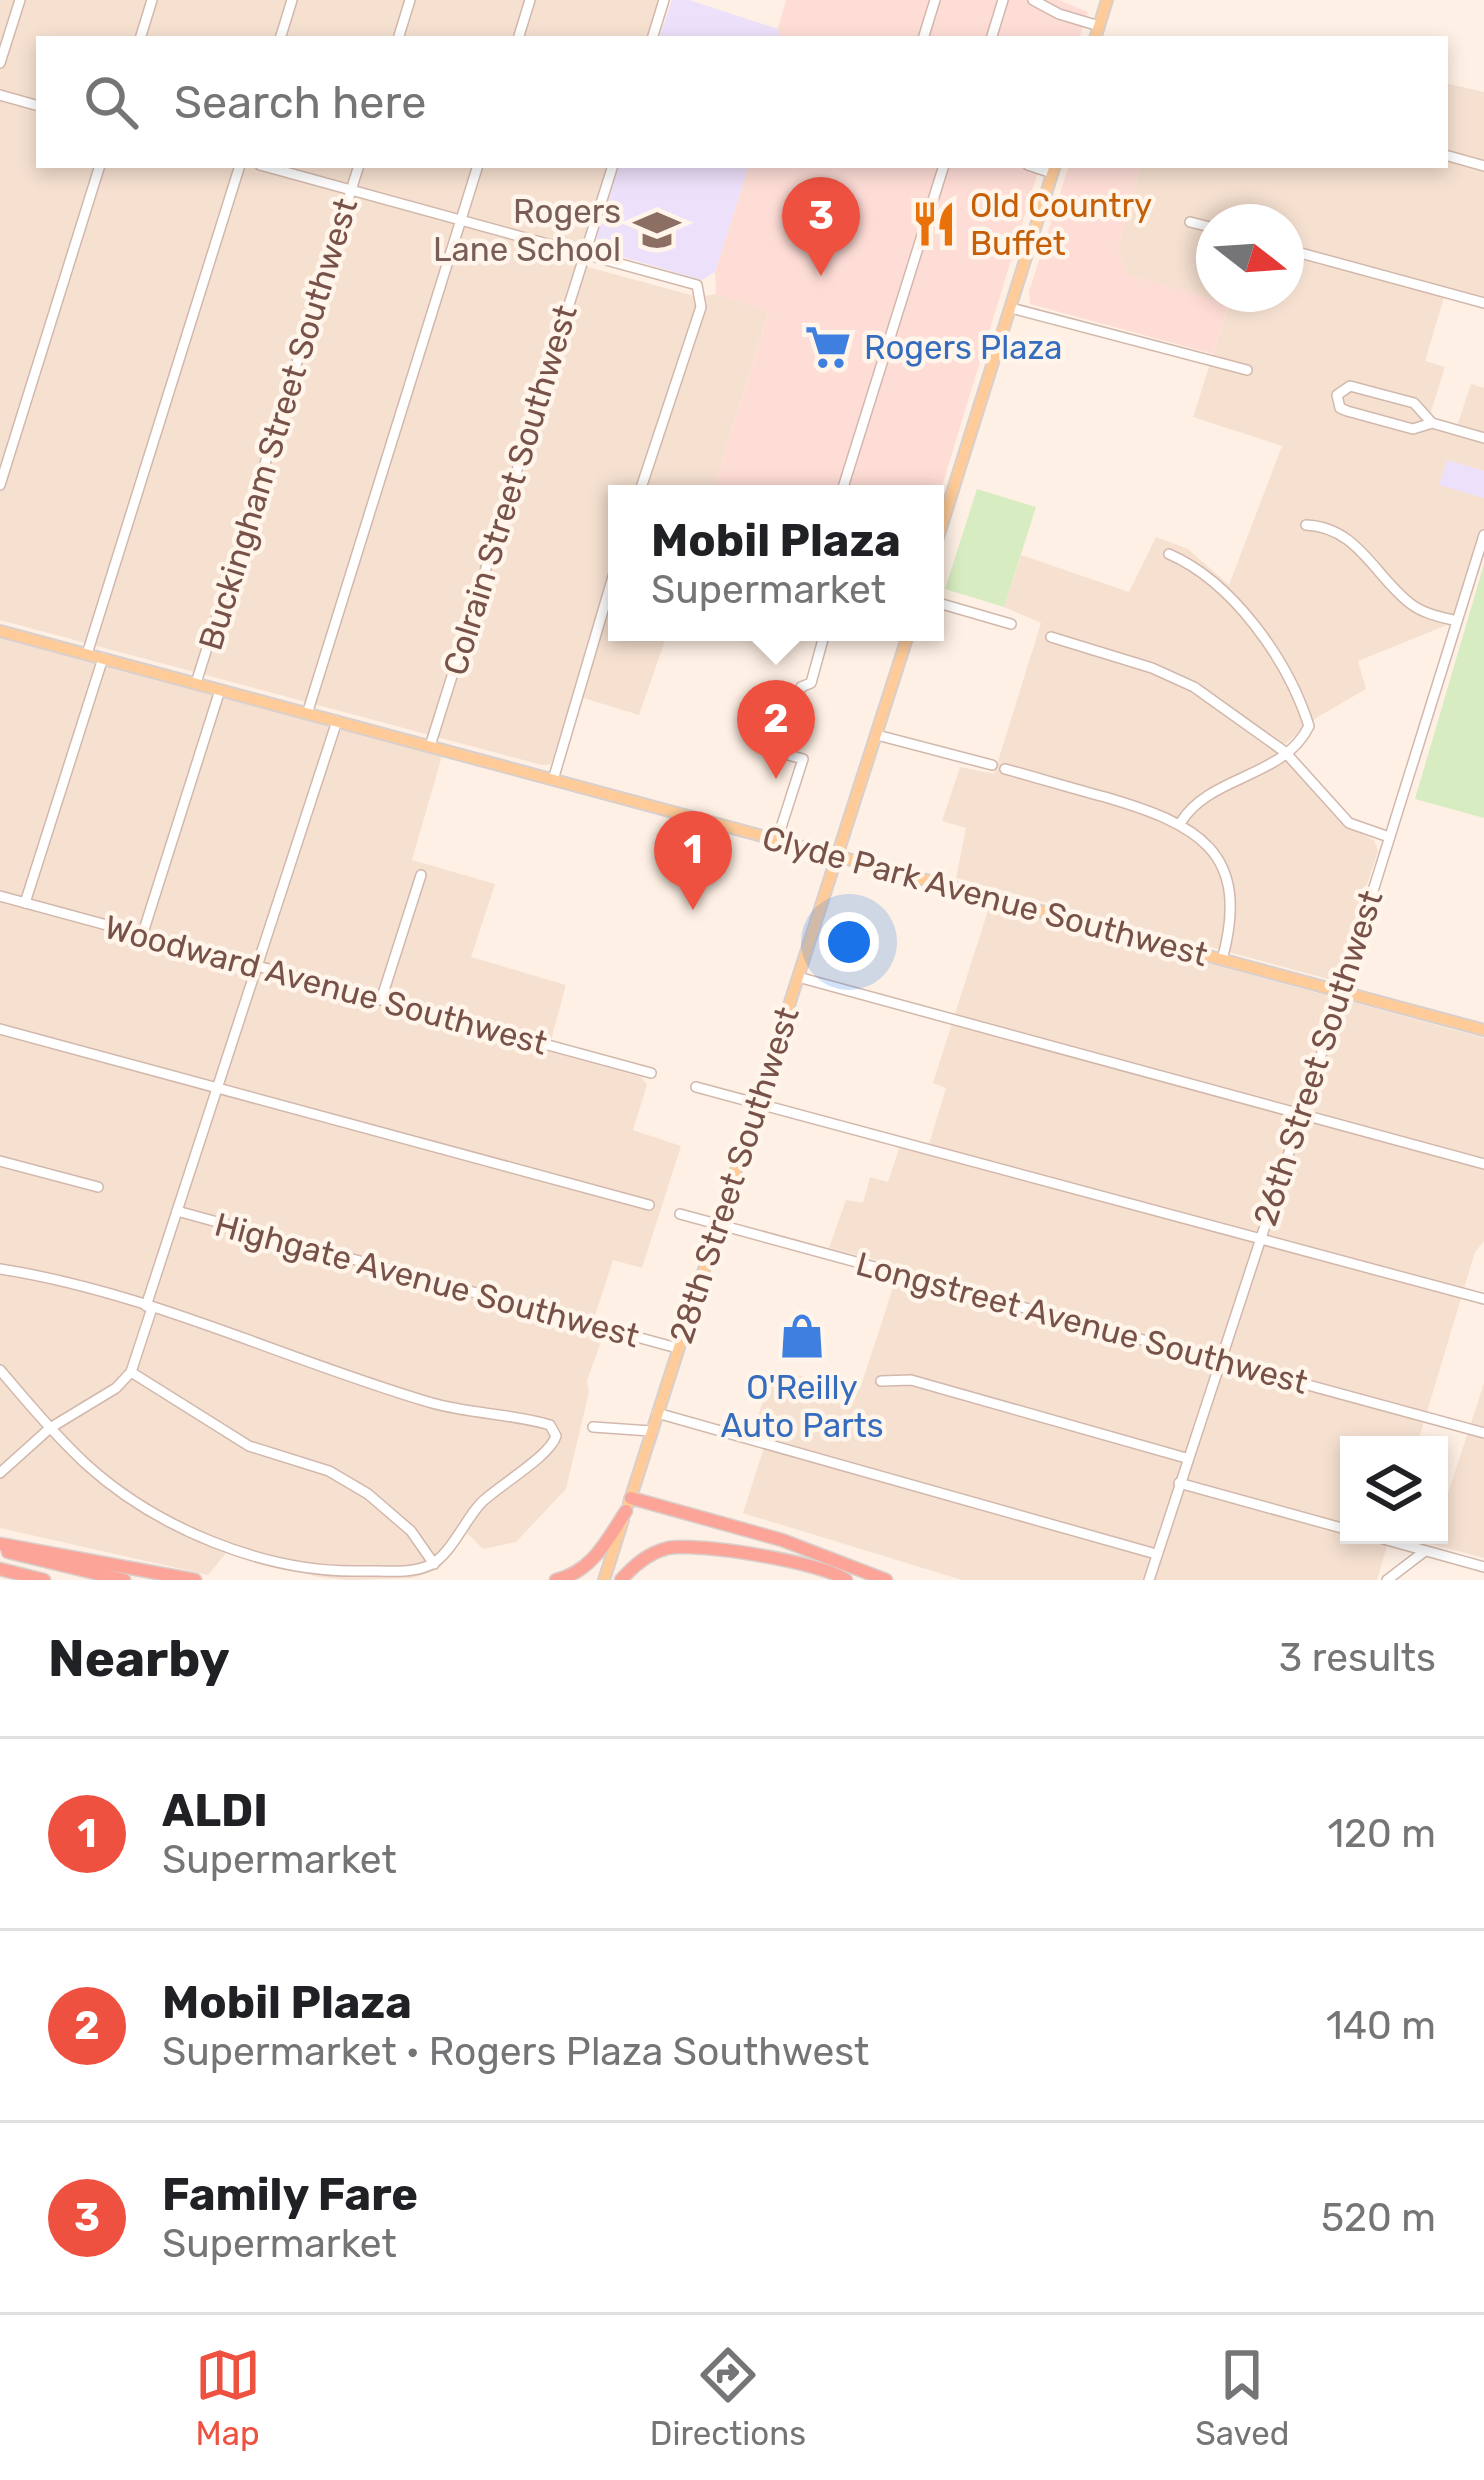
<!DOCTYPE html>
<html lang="en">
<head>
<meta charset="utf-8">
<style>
	body { margin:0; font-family:Rubik,sans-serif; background:#f6f6f6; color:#202124 }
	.controls { position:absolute; right:36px; bottom:36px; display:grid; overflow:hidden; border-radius:0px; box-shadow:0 6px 18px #0003 }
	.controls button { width:108px; height:108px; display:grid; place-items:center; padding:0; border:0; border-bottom:3px solid #e0e0e0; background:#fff; color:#202124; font:60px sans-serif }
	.compass { position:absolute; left:1196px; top:204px; width:108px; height:108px; border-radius:50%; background:#fff; box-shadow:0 6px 18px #0003; rotate:107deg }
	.you { position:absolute; left:849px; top:942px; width:42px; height:42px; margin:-30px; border:9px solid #fff; border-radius:50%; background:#1a73e8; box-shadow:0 0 0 18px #1a73e833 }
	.badge { display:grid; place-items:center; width:78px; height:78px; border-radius:50%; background:#ef5141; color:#fff; font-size:39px; font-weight:700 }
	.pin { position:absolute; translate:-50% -99px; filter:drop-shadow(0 3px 6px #0008) }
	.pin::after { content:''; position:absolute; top:63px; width:42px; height:36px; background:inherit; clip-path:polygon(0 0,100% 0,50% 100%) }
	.popup { position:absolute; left:608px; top:485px; width:336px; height:156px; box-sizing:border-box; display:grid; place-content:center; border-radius:0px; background:#fff; filter:drop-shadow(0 3px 9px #0005); font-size:39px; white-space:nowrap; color:#757577 }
	.popup b { font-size:45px; color:#202124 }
	.popup::after { content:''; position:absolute; left:50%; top:100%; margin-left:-24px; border:24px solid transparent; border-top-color:#fff }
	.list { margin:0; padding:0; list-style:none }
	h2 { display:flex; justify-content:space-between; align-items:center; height:156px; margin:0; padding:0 48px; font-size:51px }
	h2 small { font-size:39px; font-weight:400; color:#757577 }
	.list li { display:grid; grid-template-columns:78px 1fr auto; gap:36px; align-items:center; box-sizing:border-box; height:192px; padding:0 48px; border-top:3px solid #e0e0e0 }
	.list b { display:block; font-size:45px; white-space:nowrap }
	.list p { margin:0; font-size:39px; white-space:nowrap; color:#757577 }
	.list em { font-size:39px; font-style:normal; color:#757577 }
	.icon { flex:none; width:66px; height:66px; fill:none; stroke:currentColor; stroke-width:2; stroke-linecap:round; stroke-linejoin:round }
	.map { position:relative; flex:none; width:1484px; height:1580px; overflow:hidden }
	.search { position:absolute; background:#fff; box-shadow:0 6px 18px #0003; left:36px; right:36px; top:36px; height:132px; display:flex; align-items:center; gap:30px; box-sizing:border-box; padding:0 42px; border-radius:0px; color:#757577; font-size:45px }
	.sheet { height:732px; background:#fff }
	nav { display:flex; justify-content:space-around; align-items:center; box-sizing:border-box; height:168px; border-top:3px solid #e0e0e0; background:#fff; font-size:33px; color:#757577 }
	nav a { display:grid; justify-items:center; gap:6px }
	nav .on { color:#ef5141 }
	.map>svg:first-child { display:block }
</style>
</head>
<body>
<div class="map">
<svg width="1484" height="1580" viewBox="0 0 1484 1580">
	<rect width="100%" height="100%" fill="#fef0e4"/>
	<g fill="#f6e1d1" fill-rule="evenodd">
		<path d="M0,0h659l-12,39h-608v126h568l-30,99 121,33 18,-3 53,17 -57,183h-95v138h51l-29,83 -65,-20 -23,69 -9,1 -542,-145z"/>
		<path d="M1445,83l39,9v211l-39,-9 -20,67 20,6 -16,51 27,11 15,-45 13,4v83l-37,-11 -8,24 45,14v36l-27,87 -99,40 8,28 -50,29 -40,34 38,35 35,40 25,13 4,11 -38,117 -12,11 -372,-101 10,-50 -24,-7 18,-54 34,7 47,-151 -37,-16 17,-52 108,37 27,-55 32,12 41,36 53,-139 -89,-29 36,-112 -101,-30 -11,-24 24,-86h304zM1214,222h72v72h-72z"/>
		<path d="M0,638l442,118 -30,104 83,24 -24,73 95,28 -18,66 93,26 6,8 -14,45 48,16 -39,122 -29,-8 -22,68 13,5 -17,48 2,11 -23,97 -50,53 -33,7 -17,-17 -27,37 -26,9 -63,2 -32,-3 -91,-25 -19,23 -208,-47z"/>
		<path d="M990,904l494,134v203l-9,11 -58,193h-68v90h41l-13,45h-415l-219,-67 24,-75 -15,-5 22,-63 86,19 40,-123 -71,-18 17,-48 17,3 7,-26 18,5 12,-37 27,6 19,-63 -13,-5z"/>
		<path d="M1484,1383v175l-52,-14 3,-9h4v-14z"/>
	</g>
	<g fill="#ffddd7">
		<path d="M786,0h273l29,12 -9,27h-298l-3,-10z"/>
		<path d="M749,165h291l-105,344v-15h-223l57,-182 -53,-18 -1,-22z"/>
		<path d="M1069,165h72l-24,86 11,24 101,29 -16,50 -183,-50 -1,-12z"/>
	</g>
	<g fill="#ede0fa">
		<path d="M672,0h17l89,29 3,10h-122z"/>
		<path d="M619,165h130l-34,107 -13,8 -97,-28 -9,-15z"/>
		<path d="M1447,460l37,11v27l-45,-13z"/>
	</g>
	<g fill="#d8ecc1">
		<path d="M977,489l59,18 -32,100 -59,-18z"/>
		<path d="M1484,564v254l-69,-19z"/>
	</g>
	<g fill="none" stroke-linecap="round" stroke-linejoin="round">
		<g stroke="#d2b8ac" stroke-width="12">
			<g id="minor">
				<path d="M1033,0l26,14 40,12"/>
				<path d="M140,39l12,-39"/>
				<path d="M280,39l12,-39"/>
				<path d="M398,39l12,-39"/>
				<path d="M518,39l12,-39"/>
				<path d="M652,39l12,-39"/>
				<path d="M923,39l12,-39"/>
				<path d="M991,39l12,-39"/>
				<path d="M0,63l20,-63"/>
				<path d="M0,95l39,11"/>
				<path d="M1445,155l39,11"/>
				<path d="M260,165l437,120 4,22 -62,187"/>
				<path d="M1028,165l24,8"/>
				<path d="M1190,222l24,6"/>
				<path d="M1286,249l198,54"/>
				<path d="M1011,308l236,62"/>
				<path d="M1432,423l-18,-20 -64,-17 -13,9 3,13 7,3 66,18 19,-6 52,15"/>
				<path d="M0,485l100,-320"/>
				<path d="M841,494l103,-329"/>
				<path d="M1306,525c52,2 69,52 105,79 13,10 30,13 46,17"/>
				<path d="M1169,554c64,28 119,106 140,172 -25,52 -99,49 -128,96"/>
				<path d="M935,602l76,22"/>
				<path d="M1051,637l101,31 42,19 91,65 64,71 40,14"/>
				<path d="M87,654l153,-489"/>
				<path d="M196,683l163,-518"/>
				<path d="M307,714l171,-549"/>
				<path d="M877,735l115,30"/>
				<path d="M430,746l183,-581"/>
				<path d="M1005,769c33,9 66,19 100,28 92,27 147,54 117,163"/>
				<path d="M553,780l64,-217"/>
				<path d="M777,840l26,-81 -22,-6 20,-66 10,-4 14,-51"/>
				<path d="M0,896l651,177"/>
				<path d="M25,903l78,-245"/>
				<path d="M142,936l78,-246"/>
				<path d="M798,977l686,187"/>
				<path d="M381,1000l40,-125"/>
				<path d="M0,1029l649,176"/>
				<path d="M696,1087l788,212"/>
				<path d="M0,1161l98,26"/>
				<path d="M177,1211l500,137"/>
				<path d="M680,1214l804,219"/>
				<path d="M0,1269c149,23 288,92 432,134 39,11 82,11 118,22l6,11c-6,20 -55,48 -74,66 -17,17 -31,53 -52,63 -21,10 -51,5 -73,6 -94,1 -200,-43 -270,-106 -31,-29 -59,-62 -87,-95"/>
				<path d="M146,1306l191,-585"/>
				<path d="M131,1372l118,74 80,25 39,23 43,37 23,33"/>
				<path d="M881,1381l30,-1 275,78"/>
				<path d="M657,1413l499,141"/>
				<path d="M593,1427l58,4"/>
				<path d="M0,1473l50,-45 66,-40 15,-16 21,-64"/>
				<path d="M1179,1483l170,47"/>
				<path d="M1369,1535l115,32"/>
				<path d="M1149,1580l189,-577 146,-468"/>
				<path d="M1387,1580l38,-29"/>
			</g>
		</g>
		<g stroke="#d9cfcc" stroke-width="14">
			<g id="major">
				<path d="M1095,39l12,-39"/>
				<path d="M935,547l120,-382"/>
				<path d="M0,631l1484,399"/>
				<path d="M629,1503l280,-871"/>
				<path d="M604,1580l19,-60"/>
			</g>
		</g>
		<g stroke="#d9cfcc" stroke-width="15">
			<g id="highway">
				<path d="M631,1498l151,42 104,40"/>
				<path d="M0,1544l195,36"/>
				<path d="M8,1552l116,28"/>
				<path d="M0,1569l44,11"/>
				<path d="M556,1580c37,-9 51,-40 70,-69"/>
				<path d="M621,1580c13,-15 27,-27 47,-32 29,-6 157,15 178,32"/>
			</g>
		</g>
		<use href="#minor" stroke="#fff" stroke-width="9"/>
		<use href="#major" stroke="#fc9" stroke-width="10"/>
		<use href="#highway" stroke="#fba497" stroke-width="12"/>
	</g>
	<defs>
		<g id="restaurant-bare" transform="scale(3.6)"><path d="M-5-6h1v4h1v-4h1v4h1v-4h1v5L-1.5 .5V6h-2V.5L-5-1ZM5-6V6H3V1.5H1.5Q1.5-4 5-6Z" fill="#e8710a" stroke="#fff5eb" stroke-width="2.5" paint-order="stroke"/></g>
		<g id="school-bare" transform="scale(3.6)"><path d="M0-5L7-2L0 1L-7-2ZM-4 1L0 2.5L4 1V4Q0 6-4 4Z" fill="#8d6e63" stroke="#fff5eb" stroke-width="2.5" paint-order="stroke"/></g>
		<g id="supermarket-bare" transform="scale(3.6)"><path d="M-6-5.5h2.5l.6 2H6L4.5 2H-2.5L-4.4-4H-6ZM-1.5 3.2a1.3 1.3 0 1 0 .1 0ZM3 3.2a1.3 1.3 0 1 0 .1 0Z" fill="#3f7fe0" stroke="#fff5eb" stroke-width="2.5" paint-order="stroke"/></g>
		<g id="shop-bare" transform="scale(3.6)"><path d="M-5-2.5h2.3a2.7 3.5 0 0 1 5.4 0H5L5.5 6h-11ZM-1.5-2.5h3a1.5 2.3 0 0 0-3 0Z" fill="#3f7fe0" stroke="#fff5eb" stroke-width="2.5" paint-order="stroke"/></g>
	</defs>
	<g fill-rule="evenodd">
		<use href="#restaurant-bare" x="934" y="224"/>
		<use href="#school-bare" x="657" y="230"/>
		<use href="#supermarket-bare" x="828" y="347"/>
		<use href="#shop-bare" x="802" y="1336"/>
	</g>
	<g text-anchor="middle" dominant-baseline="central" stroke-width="9" stroke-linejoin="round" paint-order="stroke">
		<g font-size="33" fill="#c56008" stroke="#fff5eb" text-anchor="start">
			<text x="970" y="205">Old Country<tspan x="970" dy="38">Buffet</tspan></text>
		</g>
		<g font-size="33" fill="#785e54" stroke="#fff5eb" text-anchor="end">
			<text x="621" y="211">Rogers<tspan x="621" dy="38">Lane School</tspan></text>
		</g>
		<g font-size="33" fill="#366cbe" stroke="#fff5eb" text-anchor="start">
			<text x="864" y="347">Rogers Plaza</text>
			<text x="802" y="1387" text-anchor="middle">O'Reilly<tspan x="802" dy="38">Auto Parts</tspan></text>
		</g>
		<g font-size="33" fill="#785248" stroke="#fff5eb">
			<text transform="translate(278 424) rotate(-73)">Buckingham Street Southwest</text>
			<text transform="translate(510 490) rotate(-73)">Colrain Street Southwest</text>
			<text transform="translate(985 896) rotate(15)">Clyde Park Avenue Southwest</text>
			<text transform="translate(326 985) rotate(15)">Woodward Avenue Southwest</text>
			<text transform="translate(1318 1058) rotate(-72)">26th Street Southwest</text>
			<text transform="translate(734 1175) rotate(-72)">28th Street Southwest</text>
			<text transform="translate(427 1280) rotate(15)">Highgate Avenue Southwest</text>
			<text transform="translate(1082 1323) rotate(15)">Longstreet Avenue Southwest</text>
		</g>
	</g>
</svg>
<div class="controls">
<button><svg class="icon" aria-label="layers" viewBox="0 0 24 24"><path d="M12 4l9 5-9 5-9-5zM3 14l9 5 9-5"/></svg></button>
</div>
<svg class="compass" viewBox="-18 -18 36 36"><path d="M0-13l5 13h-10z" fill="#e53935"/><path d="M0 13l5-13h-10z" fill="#757577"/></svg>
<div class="you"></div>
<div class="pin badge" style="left:693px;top:910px">1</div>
<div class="pin badge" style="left:776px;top:779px">2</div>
<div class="popup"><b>Mobil Plaza</b>Supermarket</div>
<div class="pin badge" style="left:821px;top:276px">3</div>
<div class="search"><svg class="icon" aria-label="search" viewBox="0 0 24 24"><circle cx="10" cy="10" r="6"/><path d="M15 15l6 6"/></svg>Search here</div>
</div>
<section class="sheet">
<h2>Nearby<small>3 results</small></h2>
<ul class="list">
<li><span class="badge">1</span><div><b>ALDI</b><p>Supermarket</p></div><em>120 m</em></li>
<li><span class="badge">2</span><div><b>Mobil Plaza</b><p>Supermarket · Rogers Plaza Southwest</p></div><em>140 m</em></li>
<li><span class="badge">3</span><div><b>Family Fare</b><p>Supermarket</p></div><em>520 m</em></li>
</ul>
</section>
<nav>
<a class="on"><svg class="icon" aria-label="map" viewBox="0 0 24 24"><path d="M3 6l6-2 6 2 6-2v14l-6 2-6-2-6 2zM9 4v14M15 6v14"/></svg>Map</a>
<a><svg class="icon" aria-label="directions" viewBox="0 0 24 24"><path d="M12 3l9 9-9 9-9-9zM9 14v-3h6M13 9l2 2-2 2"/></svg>Directions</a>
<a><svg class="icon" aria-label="saved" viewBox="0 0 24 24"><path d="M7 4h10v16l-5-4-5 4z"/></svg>Saved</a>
</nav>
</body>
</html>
